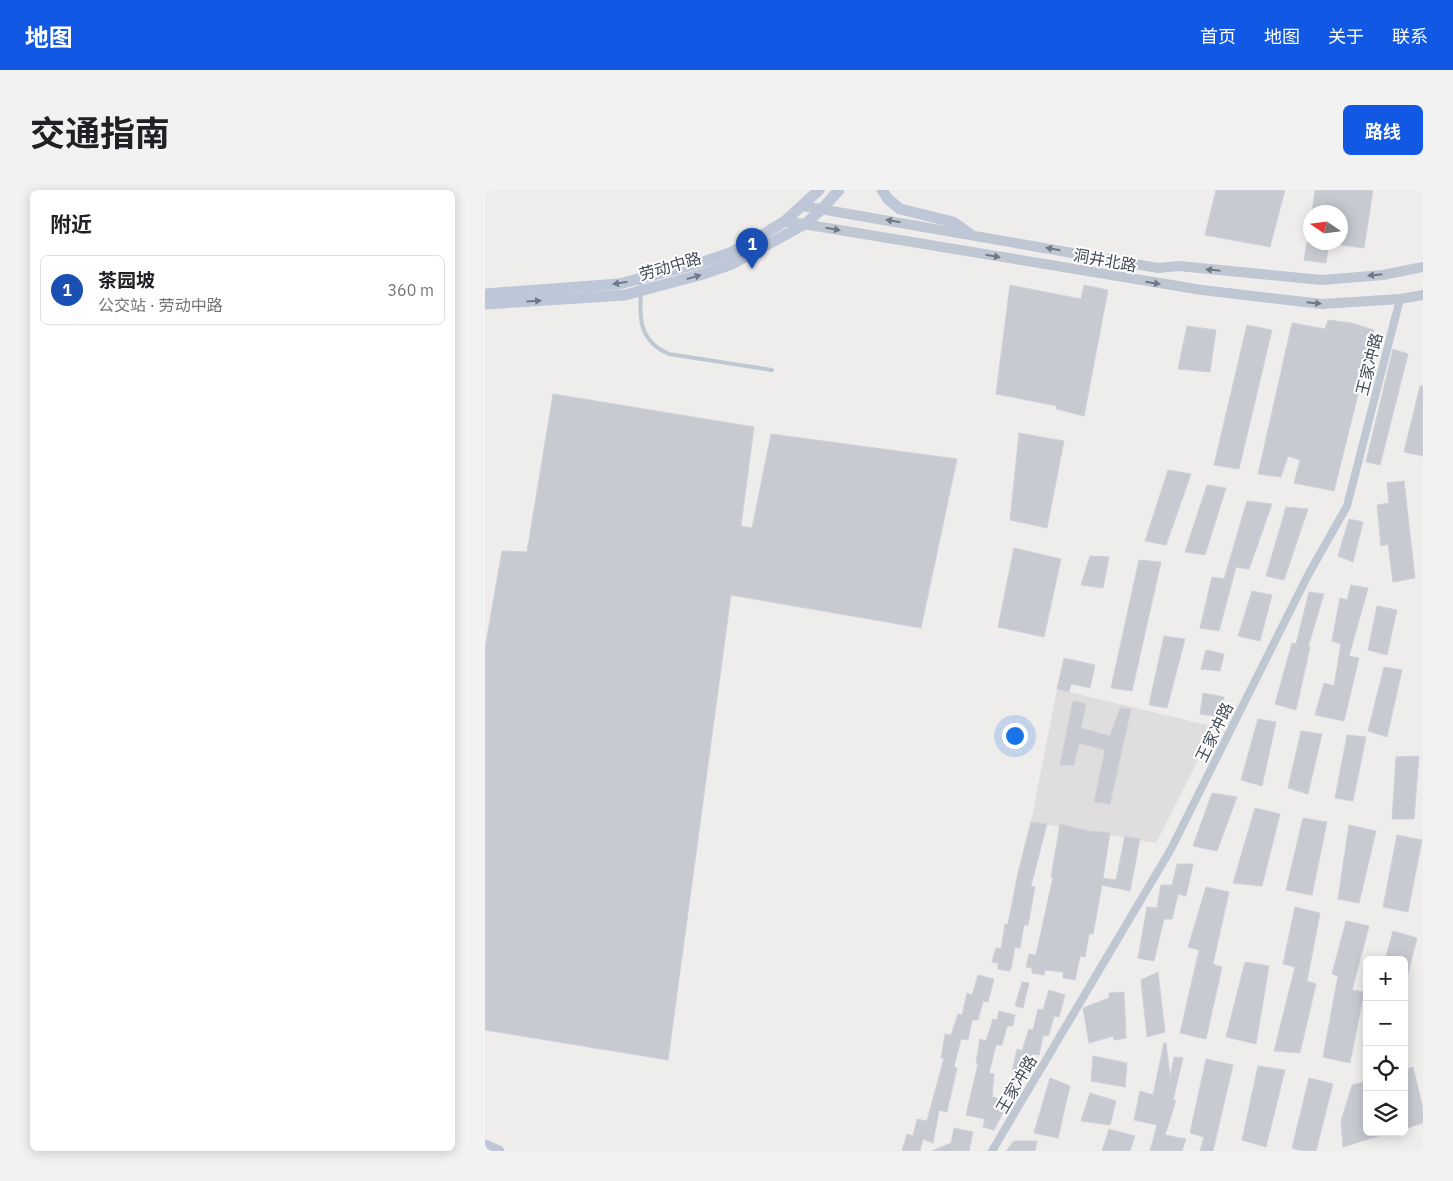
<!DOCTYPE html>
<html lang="zh">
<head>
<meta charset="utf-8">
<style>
	body { margin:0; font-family:"IBM Plex Sans","Noto Sans SC",sans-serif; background:#f2f2f2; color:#202124 }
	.controls { position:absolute; right:15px; bottom:15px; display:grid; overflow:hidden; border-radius:8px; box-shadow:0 2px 12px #0003 }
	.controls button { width:45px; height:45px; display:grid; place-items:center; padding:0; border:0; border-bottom:1px solid #e0e0e0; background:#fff; color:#202124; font:25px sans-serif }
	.compass { position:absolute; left:818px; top:15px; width:45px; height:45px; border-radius:50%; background:#fff; box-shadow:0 2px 12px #0003; rotate:283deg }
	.you { position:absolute; left:529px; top:545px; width:18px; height:18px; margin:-12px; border:4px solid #fff; border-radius:50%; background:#1a73e8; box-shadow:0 0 0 8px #1a73e833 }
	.badge { display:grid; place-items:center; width:32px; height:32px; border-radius:50%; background:#1159e4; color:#fff; font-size:16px; font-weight:700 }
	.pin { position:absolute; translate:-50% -41px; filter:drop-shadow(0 1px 2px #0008) }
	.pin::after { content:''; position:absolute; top:26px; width:18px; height:15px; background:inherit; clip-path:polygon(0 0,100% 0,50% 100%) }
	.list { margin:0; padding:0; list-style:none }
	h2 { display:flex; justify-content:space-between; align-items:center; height:65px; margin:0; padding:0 20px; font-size:21px }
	h2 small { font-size:16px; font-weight:400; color:#757577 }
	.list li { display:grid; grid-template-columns:32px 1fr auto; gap:15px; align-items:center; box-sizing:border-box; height:70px; margin:0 10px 10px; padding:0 10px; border:1px solid #e0e0e0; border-radius:8px }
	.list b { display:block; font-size:19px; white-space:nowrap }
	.list p { margin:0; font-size:16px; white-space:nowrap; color:#757577 }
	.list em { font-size:16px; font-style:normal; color:#757577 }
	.icon { flex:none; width:28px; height:28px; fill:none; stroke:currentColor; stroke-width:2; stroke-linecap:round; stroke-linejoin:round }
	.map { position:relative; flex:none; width:938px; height:961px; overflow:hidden; border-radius:8px }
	header { display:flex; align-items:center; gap:30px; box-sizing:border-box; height:70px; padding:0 25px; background:#1159e4; color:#fff }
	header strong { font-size:24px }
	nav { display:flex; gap:28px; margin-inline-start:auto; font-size:18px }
	.intro { display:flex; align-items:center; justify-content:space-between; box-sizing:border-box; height:120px; padding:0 30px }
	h1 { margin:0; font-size:35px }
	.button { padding:12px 22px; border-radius:8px; background:#1159e4; color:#fff; font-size:18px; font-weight:700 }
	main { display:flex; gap:30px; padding:0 30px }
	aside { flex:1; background:#fff; border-radius:8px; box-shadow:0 2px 12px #0003 }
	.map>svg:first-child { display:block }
</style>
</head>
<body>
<header>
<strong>地图</strong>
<nav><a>首页</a><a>地图</a><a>关于</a><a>联系</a></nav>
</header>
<div class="intro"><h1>交通指南</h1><a class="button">路线</a></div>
<main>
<aside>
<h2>附近<small></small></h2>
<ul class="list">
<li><span class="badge" style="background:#1a4fb4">1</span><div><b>茶园坡</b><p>公交站 · 劳动中路</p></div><em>360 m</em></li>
</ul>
</aside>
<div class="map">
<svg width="938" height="961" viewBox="0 0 938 961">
	<rect width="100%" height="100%" fill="#efecec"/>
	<path fill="#e0ddde" d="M572,499l158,38 -59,116 -125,-21z"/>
	<g fill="#c8cad2" stroke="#cfd1d8">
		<path d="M731,0h69l-15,57 -65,-12z"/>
		<path d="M830,0h58l-9,58 -23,-3v-33h-29z"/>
		<path d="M822,52h22l-3,21 -22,-3z"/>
		<path d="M525,95l71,14 3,-14 24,5 -24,126 -28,-7 1,-3 -61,-12z"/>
		<path d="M843,130l23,3 23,7 -40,161 -40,-8 6,-23 -12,-4 -7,21 -23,-3 34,-151 33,6z"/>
		<path d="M762,135l25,5 -33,139 -25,-4z"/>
		<path d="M702,136l29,4 -6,42 -32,-3z"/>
		<path d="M908,159l15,5 -28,111 -14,-3z"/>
		<path d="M935,196h3v70l-19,-4z"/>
		<path d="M68,204l201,33 -13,99 11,2 19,-94 186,25 -36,169 -190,-33 -63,465 -183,-30v-382l17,-97 25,1z"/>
		<path d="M534,243l45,8 -17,87 -37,-8z"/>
		<path d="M683,280l23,4 -25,71 -21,-4z"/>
		<path d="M919,291l11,97 -22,4 -5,-38 -7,2 -4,-41 12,-2 -2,-20z"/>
		<path d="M722,295l19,3 -21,67 -20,-3z"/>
		<path d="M762,311l25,3 -23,65 -13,-2 -17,64 -19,-3 12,-51 12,2z"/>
		<path d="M801,317l22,2 -24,71 -18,-4z"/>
		<path d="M864,329l14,3 -10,40 -15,-6z"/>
		<path d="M529,358l47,11 -17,78 -46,-10z"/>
		<path d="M605,366l19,1 -6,31 -22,-3z"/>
		<path d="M654,370l22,2 -29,129 -21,-3z"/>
		<path d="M866,395l17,3 -19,68 10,2 -15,63 -29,-6 9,-32 10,3 7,-42 -9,-3 8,-43 7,2z"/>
		<path d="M767,401l20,4 -12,46 -22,-5z"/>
		<path d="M824,402l15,2 -16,53h2l-14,63 -21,-6 17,-61 4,1z"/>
		<path d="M892,416l20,4 -10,45 -19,-5z"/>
		<path d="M679,446l21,3 -18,69 -18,-3z"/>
		<path d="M721,460l18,4 -4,17 -19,-2z"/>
		<path d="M579,468l31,7 -5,23 -19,-4 -2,8 -12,-3z"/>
		<path d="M899,477l18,3 -15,67 -19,-6z"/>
		<path d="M718,503l21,4 -3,20 -21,-3z"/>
		<path d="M588,511l13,3 -5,24 29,8 10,-28 11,1 -21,95 -16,-2 11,-52 -26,-7 -5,22h-14z"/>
		<path d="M773,529l18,3 -14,64 -21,-6z"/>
		<path d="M816,541l21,3 -14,60 -20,-6z"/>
		<path d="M862,545l19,2 -13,64 -18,-3z"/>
		<path d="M934,566l-5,63h-22l4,-62z"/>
		<path d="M727,603l25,4 -20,54 -24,-5z"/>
		<path d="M770,618l25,6 -18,72 -29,-3z"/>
		<path d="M818,628l24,4 -15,73 -26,-5z"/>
		<path d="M546,632l16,2 -16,62 4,1 -7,38h-4l-4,23 -5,-1 -4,22 -2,2 -11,-2v-6l-6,-1 4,-14 5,1 4,-25h3l10,-51z"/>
		<path d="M575,634l33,8v-1l17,2 -7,45 13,2 9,-44 15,3 -10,52 -28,-6 -9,49h-4l-4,23 -5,-1 -5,24 -12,-2v-6l-18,-2 -1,5 -12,-2v-5l-6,-1 3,-13 7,1 17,-78h-2z"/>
		<path d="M864,635l27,6 -17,72 -21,-4z"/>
		<path d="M912,645l25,5 -14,72 -25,-5z"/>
		<path d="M692,674h16l-7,32 -8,-2 -6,25h-8l-10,42 -16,-3 9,-51 10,1 4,-23h11z"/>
		<path d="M721,697l23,5 -16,72 9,3 -16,72 -26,-6 19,-83 -11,-3z"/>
		<path d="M810,717l25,6 -13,68 9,3 -16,69 -26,-2 21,-84 -12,-3z"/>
		<path d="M861,731l23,5 -17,64 12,2 -14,71 -27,-6 15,-81 -6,-2z"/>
		<path d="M908,741l24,7 -10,39h-3v-17h-19z"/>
		<path d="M760,772l24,4 -13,78 -30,-7z"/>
		<path d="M673,782l7,60 -18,5 -6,-57z"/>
		<path d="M493,785l16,4 -6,23 -5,-1 -5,19h-6l-4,20 -7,-1 -7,28 3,1 -10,44 -8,-2 -6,33 -10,-4 -3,12h-18l5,-17 6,2 4,-17 10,2 17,-63h-3l4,-24 6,1 7,-21 4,1 5,-22 5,2z"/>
		<path d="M537,792l7,1 -6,25 -8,-2z"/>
		<path d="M564,800l16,5 -6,22 -5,-1 -5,19 -6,1 -4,19 -7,-1 -5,22 -15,-3 5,-24 5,2 7,-22 4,1 5,-21 5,1z"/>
		<path d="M639,802l2,46 -12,2 -1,-4 -24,7 -6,-35 26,-10v-5z"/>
		<path d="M514,821l16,4 -2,11h-6l-5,19h-6l-7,28 5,1 -2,23 17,4 -15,29 -11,-3 2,-8 -19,-4 12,-51 -2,-1 4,-24 6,2 7,-22 4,1z"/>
		<path d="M679,853h2l4,34 4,-20 9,1 -10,42h3l-11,35 21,4 -4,12h-32l7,-26 -23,-5 6,-29 13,4z"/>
		<path d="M608,866l34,7 -2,24 -34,-6z"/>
		<path d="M721,869l27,6 -20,86h-13l4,-14 -14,-4z"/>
		<path d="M773,876l27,4 -19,77 -24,-7z"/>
		<path d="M928,877l10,41v15l-19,6v-59z"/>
		<path d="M565,888l20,8 -12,52 -24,-5z"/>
		<path d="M824,888l24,6 -17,67h-13l-11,-3z"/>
		<path d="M882,891v51h18v2l-42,13 -2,-26 11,-36z"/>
		<path d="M605,903l26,8 -6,24 -29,-4z"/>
		<path d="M469,938l19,4 -4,19h-37l19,-8z"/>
		<path d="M624,939l26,7 -5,15h-28z"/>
		<path d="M529,951h23l-2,10h-29z"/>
	</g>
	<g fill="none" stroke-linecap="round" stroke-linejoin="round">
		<path stroke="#bec7d2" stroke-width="4" d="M156,89c0,33 -7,60 28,75l103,16"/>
		<path stroke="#bec7d2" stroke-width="8" d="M507,961l179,-302 137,-274 39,-69 53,-207"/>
		<g stroke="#bec7d2" stroke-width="10">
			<path d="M318,16l355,62 21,-2 143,14 61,-5 40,-8"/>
			<path d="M300,31l417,69 120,14 78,-5 23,-4"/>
		</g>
		<g stroke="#bdc7d7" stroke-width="11">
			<path d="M397,0l6,9 12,10 53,13 17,12"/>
			<path d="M0,104l134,-10 81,-21 30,-10 24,-13 31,-19 34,-31"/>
			<path d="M0,114l140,-9 78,-21 29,-10 73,-40 17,-15 17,-19"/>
			<path d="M0,955l14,6"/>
		</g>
	</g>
	<defs><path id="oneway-solid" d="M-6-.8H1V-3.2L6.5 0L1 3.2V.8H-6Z" transform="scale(1.25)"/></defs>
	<g fill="#6f7884">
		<use href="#oneway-solid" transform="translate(408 31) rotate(-170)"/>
		<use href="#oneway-solid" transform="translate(348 39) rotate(10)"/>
		<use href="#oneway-solid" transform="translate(568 59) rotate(-170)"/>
		<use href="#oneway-solid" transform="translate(508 66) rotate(10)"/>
		<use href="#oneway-solid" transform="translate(728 80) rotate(-174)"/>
		<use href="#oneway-solid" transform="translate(890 85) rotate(174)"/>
		<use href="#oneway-solid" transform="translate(668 93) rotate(9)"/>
		<use href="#oneway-solid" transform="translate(829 113) rotate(6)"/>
	</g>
	<g fill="#6e7886">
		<use href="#oneway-solid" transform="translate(209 87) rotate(-16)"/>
		<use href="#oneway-solid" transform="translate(135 93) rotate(171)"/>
		<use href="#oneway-solid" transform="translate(49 111) rotate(-3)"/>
	</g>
	<g text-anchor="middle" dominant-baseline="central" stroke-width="4" stroke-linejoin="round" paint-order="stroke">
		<g font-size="16" fill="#444d5a" stroke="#fff">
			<text transform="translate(620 70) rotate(10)">洞井北路</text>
			<text transform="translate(185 76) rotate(-16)">劳动中路</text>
			<text transform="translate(884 174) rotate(-76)">王家冲路</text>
			<text transform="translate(729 542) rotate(-64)">王家冲路</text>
			<text transform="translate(531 894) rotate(-60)">王家冲路</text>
		</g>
	</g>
</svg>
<div class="controls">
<button>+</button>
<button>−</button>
<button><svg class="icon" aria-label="locate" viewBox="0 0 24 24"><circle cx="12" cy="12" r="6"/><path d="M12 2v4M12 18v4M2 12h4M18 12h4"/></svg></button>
<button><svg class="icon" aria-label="layers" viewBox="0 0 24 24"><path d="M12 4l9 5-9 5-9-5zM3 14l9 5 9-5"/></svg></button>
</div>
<svg class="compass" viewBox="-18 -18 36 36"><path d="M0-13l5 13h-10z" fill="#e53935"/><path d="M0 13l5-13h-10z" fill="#757577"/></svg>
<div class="you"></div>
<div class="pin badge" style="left:267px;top:79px;background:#1a4fb4">1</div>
</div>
</main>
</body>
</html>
